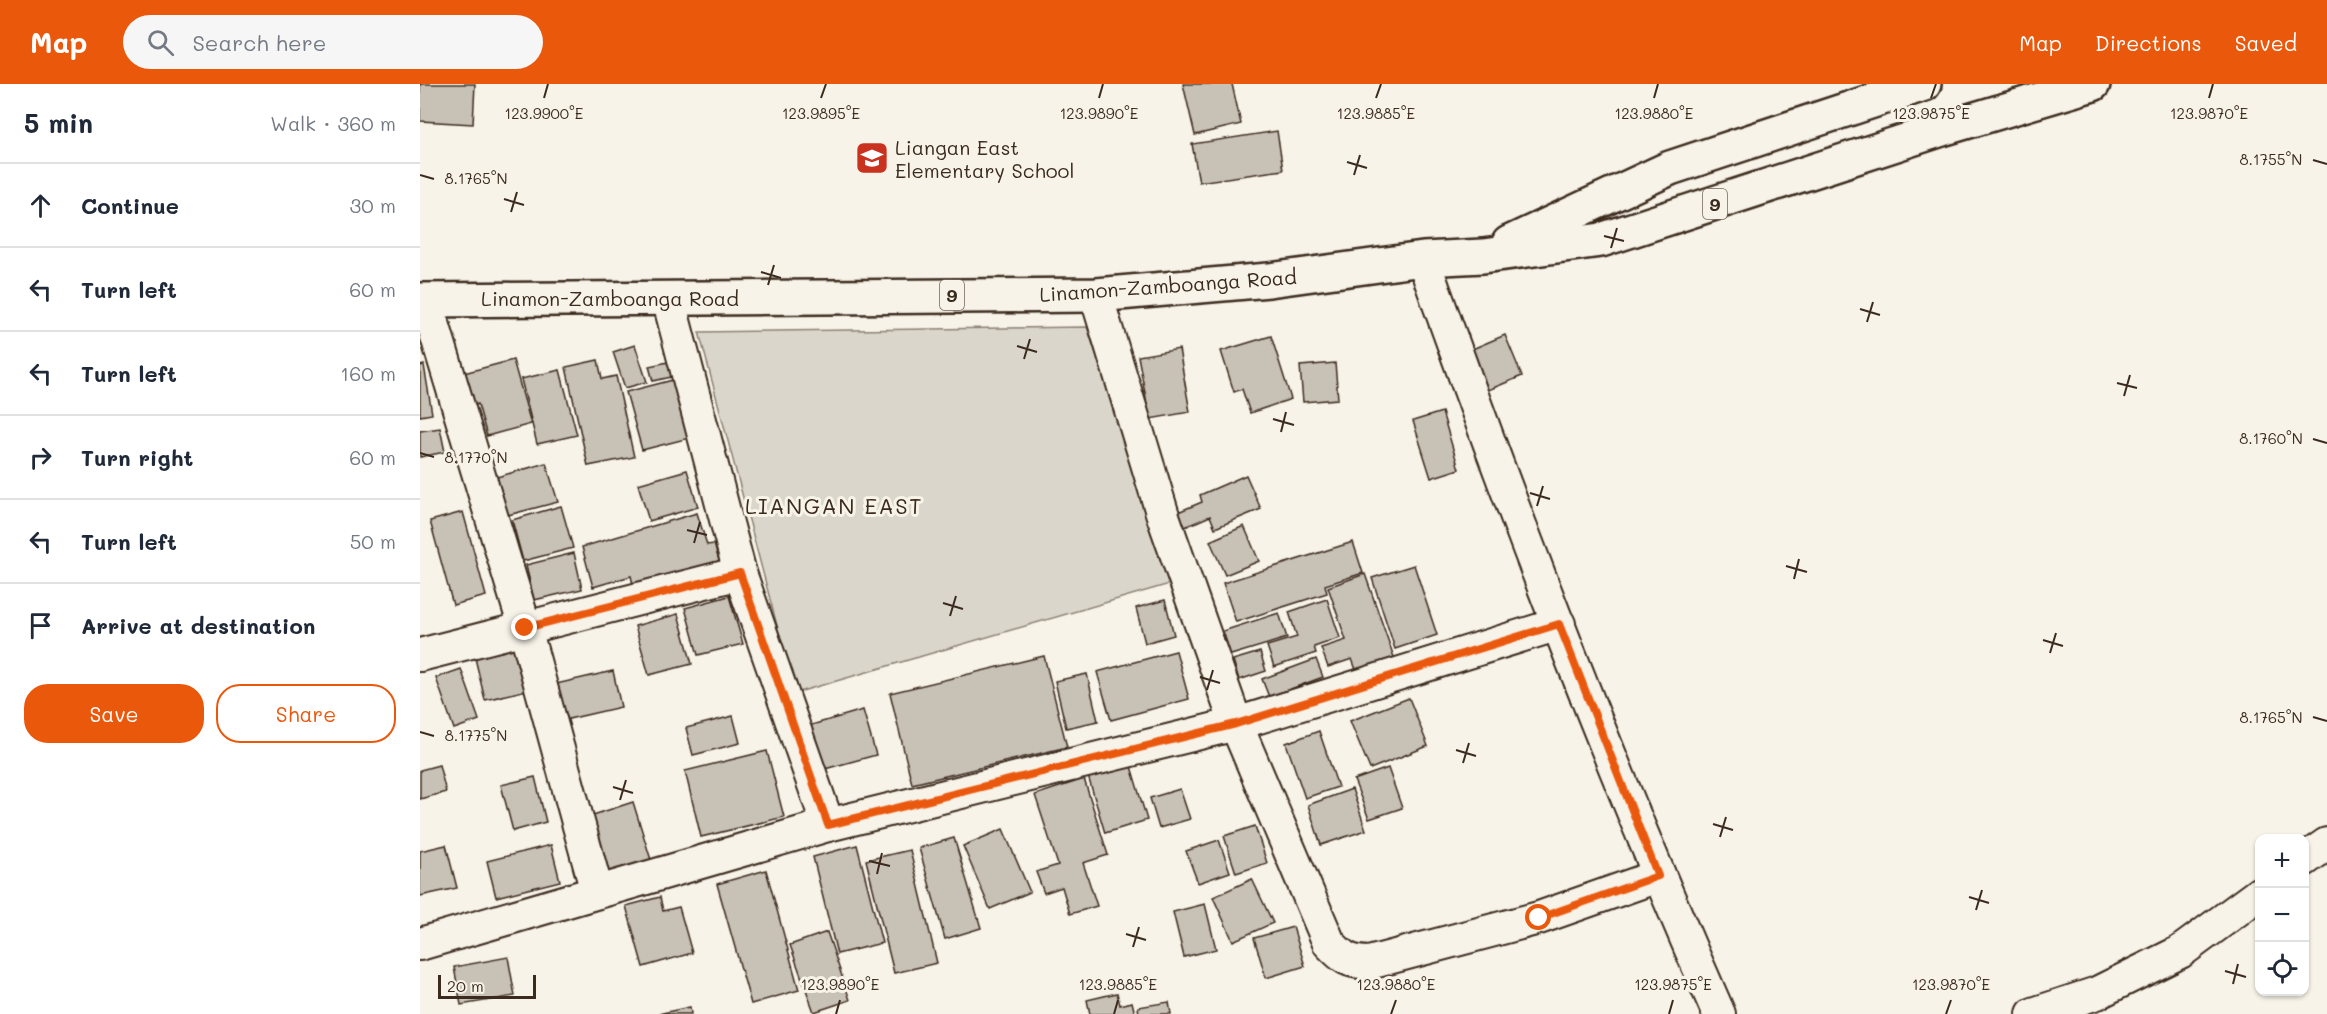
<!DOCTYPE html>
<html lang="en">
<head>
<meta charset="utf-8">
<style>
	body { margin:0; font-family:Mali,sans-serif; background:#f6f6f7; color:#1f2937 }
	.controls { position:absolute; right:18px; bottom:18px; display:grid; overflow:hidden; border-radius:12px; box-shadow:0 2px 4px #0004 }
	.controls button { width:54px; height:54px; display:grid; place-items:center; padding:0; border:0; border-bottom:2px solid #e0e1e3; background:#fff; color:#1f2937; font:30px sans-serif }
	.scale { position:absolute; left:18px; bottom:15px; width:98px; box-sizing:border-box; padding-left:6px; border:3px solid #3b2a1e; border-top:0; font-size:16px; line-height:21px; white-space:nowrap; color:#3b2a1e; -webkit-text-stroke:4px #f7f3e8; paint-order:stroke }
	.stop { position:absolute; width:18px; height:18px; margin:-14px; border:4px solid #ea580c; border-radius:50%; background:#fff }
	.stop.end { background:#ea580c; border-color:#fff; box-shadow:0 2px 6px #0008 }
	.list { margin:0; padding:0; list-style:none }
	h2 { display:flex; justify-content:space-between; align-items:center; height:78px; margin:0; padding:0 24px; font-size:26px }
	h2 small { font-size:20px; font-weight:400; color:#747a83 }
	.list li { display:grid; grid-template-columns:39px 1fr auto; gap:18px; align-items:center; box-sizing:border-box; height:84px; padding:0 24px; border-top:2px solid #e0e1e3 }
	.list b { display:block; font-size:22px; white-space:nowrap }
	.list em { font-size:20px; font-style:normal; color:#747a83 }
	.actions { display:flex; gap:12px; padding:18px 24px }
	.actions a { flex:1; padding:14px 0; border:2px solid #ea580c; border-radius:24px; text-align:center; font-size:21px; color:#ea580c }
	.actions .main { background:#ea580c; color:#fff }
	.icon { flex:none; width:33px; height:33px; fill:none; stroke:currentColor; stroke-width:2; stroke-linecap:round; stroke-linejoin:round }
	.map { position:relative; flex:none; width:1907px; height:930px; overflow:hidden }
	header { display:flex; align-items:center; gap:36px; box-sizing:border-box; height:84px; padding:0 30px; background:#ea580c; color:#fff }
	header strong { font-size:28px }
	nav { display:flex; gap:33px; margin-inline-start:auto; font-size:21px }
	.search { width:420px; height:54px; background:#f6f6f7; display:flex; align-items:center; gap:15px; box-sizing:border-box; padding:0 21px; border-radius:33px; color:#747a83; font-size:22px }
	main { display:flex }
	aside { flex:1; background:#fff }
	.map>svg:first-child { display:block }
</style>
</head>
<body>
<header>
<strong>Map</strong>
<div class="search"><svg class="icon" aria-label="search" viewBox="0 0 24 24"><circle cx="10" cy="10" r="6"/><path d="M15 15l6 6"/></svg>Search here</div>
<nav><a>Map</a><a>Directions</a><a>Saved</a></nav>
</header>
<main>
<aside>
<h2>5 min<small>Walk · 360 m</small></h2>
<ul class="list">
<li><svg class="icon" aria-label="ahead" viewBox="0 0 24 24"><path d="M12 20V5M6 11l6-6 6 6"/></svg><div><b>Continue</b></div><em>30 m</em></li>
<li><svg class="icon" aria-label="left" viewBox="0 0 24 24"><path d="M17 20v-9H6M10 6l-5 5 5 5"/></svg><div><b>Turn left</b></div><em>60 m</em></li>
<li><svg class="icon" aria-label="left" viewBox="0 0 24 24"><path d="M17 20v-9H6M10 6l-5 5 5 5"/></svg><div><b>Turn left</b></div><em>160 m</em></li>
<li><svg class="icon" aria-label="right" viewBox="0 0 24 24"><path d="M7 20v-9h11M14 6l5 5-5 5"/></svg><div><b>Turn right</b></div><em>60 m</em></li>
<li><svg class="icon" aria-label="left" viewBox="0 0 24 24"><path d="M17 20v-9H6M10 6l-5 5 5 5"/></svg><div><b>Turn left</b></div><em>50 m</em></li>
<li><svg class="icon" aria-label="arrive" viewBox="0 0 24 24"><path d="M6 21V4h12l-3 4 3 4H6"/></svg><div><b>Arrive at destination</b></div></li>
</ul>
<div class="actions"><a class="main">Save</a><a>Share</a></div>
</aside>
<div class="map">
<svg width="1907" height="930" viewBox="0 0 1907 930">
	<rect width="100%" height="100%" fill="#f7f3e8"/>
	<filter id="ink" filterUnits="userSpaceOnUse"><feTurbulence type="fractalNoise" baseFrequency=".0167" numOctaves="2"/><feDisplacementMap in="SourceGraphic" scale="12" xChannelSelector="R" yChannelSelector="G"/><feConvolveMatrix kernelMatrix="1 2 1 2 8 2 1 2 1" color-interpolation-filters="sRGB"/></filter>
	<g filter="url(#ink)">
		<path fill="#dbd6cb" stroke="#8b8074" stroke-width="1.5" d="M667,243l86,256 -378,110 -96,-361z"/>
		<g fill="#c8c1b6" stroke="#3b2a1e" stroke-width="1.5">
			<path d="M0,0h55l-2,40 -53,-3z"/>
			<path d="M763,0h49l9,40 -46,11z"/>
			<path d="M857,47l6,39 -84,12 -7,-38z"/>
			<path d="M1085,251l17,41 -41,17 -18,-40z"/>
			<path d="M851,252l20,63 -41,14 -8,-24 -8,3 -13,-41z"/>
			<path d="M215,261l12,37 -22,6 -12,-36z"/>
			<path d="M759,265l11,63 -40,7 -12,-63z"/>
			<path d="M93,276l18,64 -44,12 -9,-32 -9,3 -9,-33z"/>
			<path d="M178,276l4,19 14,-3 18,81 -46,9 -22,-99z"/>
			<path d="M253,277l3,15 -23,5 -4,-15z"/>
			<path d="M915,279l3,36 -35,3 -3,-36z"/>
			<path d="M4,281l8,49 -12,2v-50z"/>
			<path d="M140,286l17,65 -40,9 -16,-65z"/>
			<path d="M253,296l16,58 -47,12 -16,-58z"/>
			<path d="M1022,328l17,57 -28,9 -18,-57z"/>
			<path d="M20,344l5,24 -25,5v-26z"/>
			<path d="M126,379l12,39 -50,13 -11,-38z"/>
			<path d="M267,386l11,37 -49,14 -11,-37z"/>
			<path d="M826,391l15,34 -46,19 -5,-12 -25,11 -7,-15 24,-10 -2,-7z"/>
			<path d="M141,422l12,42 -50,13 -11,-41z"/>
			<path d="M43,428l23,84 -33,9 -23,-84z"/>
			<path d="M277,429l10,32 7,-1 6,19 -86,25 -3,-12 -38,11 -11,-40z"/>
			<path d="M824,442l15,35 -34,14 -15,-34z"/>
			<path d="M933,458l10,31 -38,12 2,8 -91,29 -13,-39z"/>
			<path d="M154,469l8,36 -48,11 -8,-35z"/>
			<path d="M994,481l23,70 -42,14 -23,-71z"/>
			<path d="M945,490l31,89 -38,12 -6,-16 -24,8 -7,-19 25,-8 -18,-53z"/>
			<path d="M309,512l14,48 -45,11 -13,-47z"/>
			<path d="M907,515l13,39 -26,9 2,6 -42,14 -7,-21 30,-9 -8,-25z"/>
			<path d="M745,516l9,35 -29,8 -9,-35z"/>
			<path d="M859,529l8,25 -56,17 -8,-24z"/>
			<path d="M258,530l14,50 -43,11 -14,-49z"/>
			<path d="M97,564l10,42 -42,10 -10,-42z"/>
			<path d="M756,567l13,48 -78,21 -14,-48z"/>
			<path d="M840,568l6,19 -27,9 -6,-20z"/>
			<path d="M624,572l23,91 -155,37 -22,-91z"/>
			<path d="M896,575l7,18 -54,20 -7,-18z"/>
			<path d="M41,585l18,51 -25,9 -18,-51z"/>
			<path d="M193,587l8,36 -57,13 -8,-36z"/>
			<path d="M667,590l11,47 -32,7 -11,-47z"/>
			<path d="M989,614l19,48 -58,23 -20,-48z"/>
			<path d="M443,626l13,45 -55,15 -13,-44z"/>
			<path d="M313,632l7,27 -47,12 -7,-27z"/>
			<path d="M899,647l19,56 -33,11 -19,-55z"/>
			<path d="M347,667l17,66 -83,20 -16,-66z"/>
			<path d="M710,679l17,57 -42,13 -17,-57z"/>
			<path d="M19,681l7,27 -26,7v-29z"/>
			<path d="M968,684l14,40 -33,11 -15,-39z"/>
			<path d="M115,693l11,45 -33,9 -12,-46z"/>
			<path d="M664,695l24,76 -25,8 14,43 -27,8 -8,-27 -18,6 -8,-21 22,-7 -23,-70z"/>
			<path d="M760,705l10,30 -31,9 -9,-30z"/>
			<path d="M932,705l14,41 -45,15 -13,-40z"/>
			<path d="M213,718l18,58 -46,14 -18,-57z"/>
			<path d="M835,742l12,37 -31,10 -12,-37z"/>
			<path d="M583,745l27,63 -40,17 -27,-63z"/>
			<path d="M534,754l27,90 -36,11 -26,-91z"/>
			<path d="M799,756l11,32 -32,11 -12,-32z"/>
			<path d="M26,761l11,43 -37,8v-45z"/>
			<path d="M131,761l9,36 -64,16 -9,-36z"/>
			<path d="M437,761l25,98 -45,11 -24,-97z"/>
			<path d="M490,766l27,113 -43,10 -28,-113z"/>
			<path d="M346,786l33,120 -48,14 -34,-120z"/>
			<path d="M832,795l21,44 -40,18 -20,-44z"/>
			<path d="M240,813l3,14 16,-4 13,46 -49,14 -17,-61z"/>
			<path d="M785,820l11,45 -32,8 -11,-45z"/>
			<path d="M873,843l12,39 -39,12 -12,-40z"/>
			<path d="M407,848l23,68 -36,12 -24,-67z"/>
			<path d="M88,873l7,39 -54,9 -7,-38z"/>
			<path d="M697,909l3,12 12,-3 3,12h-45l-3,-14z"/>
			<path d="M749,918l2,12h-32l-1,-7z"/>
			<path d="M270,923l1,7h-33z"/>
		</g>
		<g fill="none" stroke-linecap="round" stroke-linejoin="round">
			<g stroke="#3b2a1e" stroke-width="36">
				<g id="minor">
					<path d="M1003,175c90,255 187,508 296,755"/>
					<path d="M676,211l68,224 72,205 93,219c14,15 19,19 40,20l170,-45 119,-42"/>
					<path d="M248,214l72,275 88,252"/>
					<path d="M6,216l99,328 72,264"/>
					<path d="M0,571l320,-82"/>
					<path d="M1884,776l23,-16"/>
					<path d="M0,860l408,-119 408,-101 323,-100"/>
					<path d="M1613,930l64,-21 83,-41 80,-59"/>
				</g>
			</g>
			<g stroke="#3b2a1e" stroke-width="38">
				<g id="trunk">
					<path d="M1089,159l161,-75 254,-84"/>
					<path d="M0,216l676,-5 173,-15 154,-21 60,-3 118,-16 341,-111 151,-45"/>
				</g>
			</g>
			<use href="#minor" stroke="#f7f3e8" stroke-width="32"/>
			<use href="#trunk" stroke="#f7f3e8" stroke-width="33"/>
		</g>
	</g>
	<g fill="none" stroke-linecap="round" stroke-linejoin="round" filter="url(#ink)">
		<path stroke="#ea580c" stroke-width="8" d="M105,544l215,-55 88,252 408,-101 323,-100 99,252 -119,42"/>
	</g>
	<path fill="none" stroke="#3b2a1e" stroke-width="2" d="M124,14l4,-14M401,14l5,-14M679,14l4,-14M956,14l5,-14M1234,14l4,-14M1511,14l5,-14M1789,14l4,-14M1893,76l14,4M927,78l20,6M0,91l14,4M934,91l6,-20M84,115l20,6M91,128l6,-20M1184,152l20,5M1191,164l6,-20M341,188l20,6M348,201l6,-20M1440,225l20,6M1447,238l6,-20M597,262l20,6M604,275l6,-20M1697,299l20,5M1704,312l6,-21M853,335l21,6M861,348l5,-20M1893,355l14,4M0,369l14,4M1110,409l20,6M1117,422l6,-20M267,446l20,5M274,459l6,-21M1366,482l21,6M1374,495l5,-20M523,519l20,6M530,532l6,-20M1623,556l20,6M1630,569l6,-20M780,593l20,6M787,606l6,-20M1893,633l14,4M0,648l14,4M1036,666l20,6M1043,679l6,-20M193,703l20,6M200,716l6,-20M1293,740l20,6M1300,753l6,-20M449,777l21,5M457,790l5,-21M1549,813l20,6M1556,826l6,-20M706,850l20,6M713,863l6,-20M1805,887l21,6M1813,900l5,-20M416,930l4,-14M694,930l4,-14M971,930l5,-14M1249,930l4,-14M1526,930l5,-14"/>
	<defs>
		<g id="school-square" transform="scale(1.725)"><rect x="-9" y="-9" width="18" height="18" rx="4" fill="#c8321e" stroke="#f7f3e8"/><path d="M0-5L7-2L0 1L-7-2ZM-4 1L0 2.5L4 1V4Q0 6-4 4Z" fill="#fff"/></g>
	</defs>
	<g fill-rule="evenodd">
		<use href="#school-square" x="452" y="74"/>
	</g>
	<g text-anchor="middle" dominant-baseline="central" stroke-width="6" stroke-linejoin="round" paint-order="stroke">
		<g fill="#f7f3e8" stroke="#73665b" stroke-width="1.5">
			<rect x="1283" y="105" width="24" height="30" rx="4.5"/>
			<rect x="520" y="196" width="24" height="30" rx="4.5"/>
		</g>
		<g font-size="18" font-weight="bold" fill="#3b2a1e">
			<text x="1295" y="120">9</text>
			<text x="532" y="211">9</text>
		</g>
		<g font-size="20" fill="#3b2a1e" stroke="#f7f3e8" text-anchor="start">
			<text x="475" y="63">Liangan East<tspan x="475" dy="23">Elementary School</tspan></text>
		</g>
		<g font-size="20" fill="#3b2a1e" stroke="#f7f3e8">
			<text transform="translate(748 201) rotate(-4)">Linamon-Zamboanga Road</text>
			<text x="190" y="214">Linamon-Zamboanga Road</text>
		</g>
		<g font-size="22" letter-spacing="1.5" fill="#3b2a1e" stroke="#f7f3e8">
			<text x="414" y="421">LIANGAN EAST</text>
		</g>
	</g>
	<g font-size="15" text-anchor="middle" fill="#3b2a1e" stroke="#f7f3e8" stroke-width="6" stroke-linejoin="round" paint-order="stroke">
		<text x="124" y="35">123.9900°E</text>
		<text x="401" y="35">123.9895°E</text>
		<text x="679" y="35">123.9890°E</text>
		<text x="956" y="35">123.9885°E</text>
		<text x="1234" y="35">123.9880°E</text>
		<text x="1511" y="35">123.9875°E</text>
		<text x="1789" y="35">123.9870°E</text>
		<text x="1851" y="81">8.1755°N</text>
		<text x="56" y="100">8.1765°N</text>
		<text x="1851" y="360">8.1760°N</text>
		<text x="56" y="379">8.1770°N</text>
		<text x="1851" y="639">8.1765°N</text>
		<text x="56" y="657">8.1775°N</text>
		<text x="420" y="906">123.9890°E</text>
		<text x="698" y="906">123.9885°E</text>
		<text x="976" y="906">123.9880°E</text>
		<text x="1253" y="906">123.9875°E</text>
		<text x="1531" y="906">123.9870°E</text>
	</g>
</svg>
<div class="controls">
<button>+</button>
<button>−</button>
<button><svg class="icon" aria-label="locate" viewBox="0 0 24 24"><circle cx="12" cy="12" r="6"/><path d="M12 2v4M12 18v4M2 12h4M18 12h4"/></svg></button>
</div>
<div class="scale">20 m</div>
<div class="stop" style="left:1119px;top:834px"></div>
<div class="stop end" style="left:105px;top:544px"></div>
</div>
</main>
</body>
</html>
